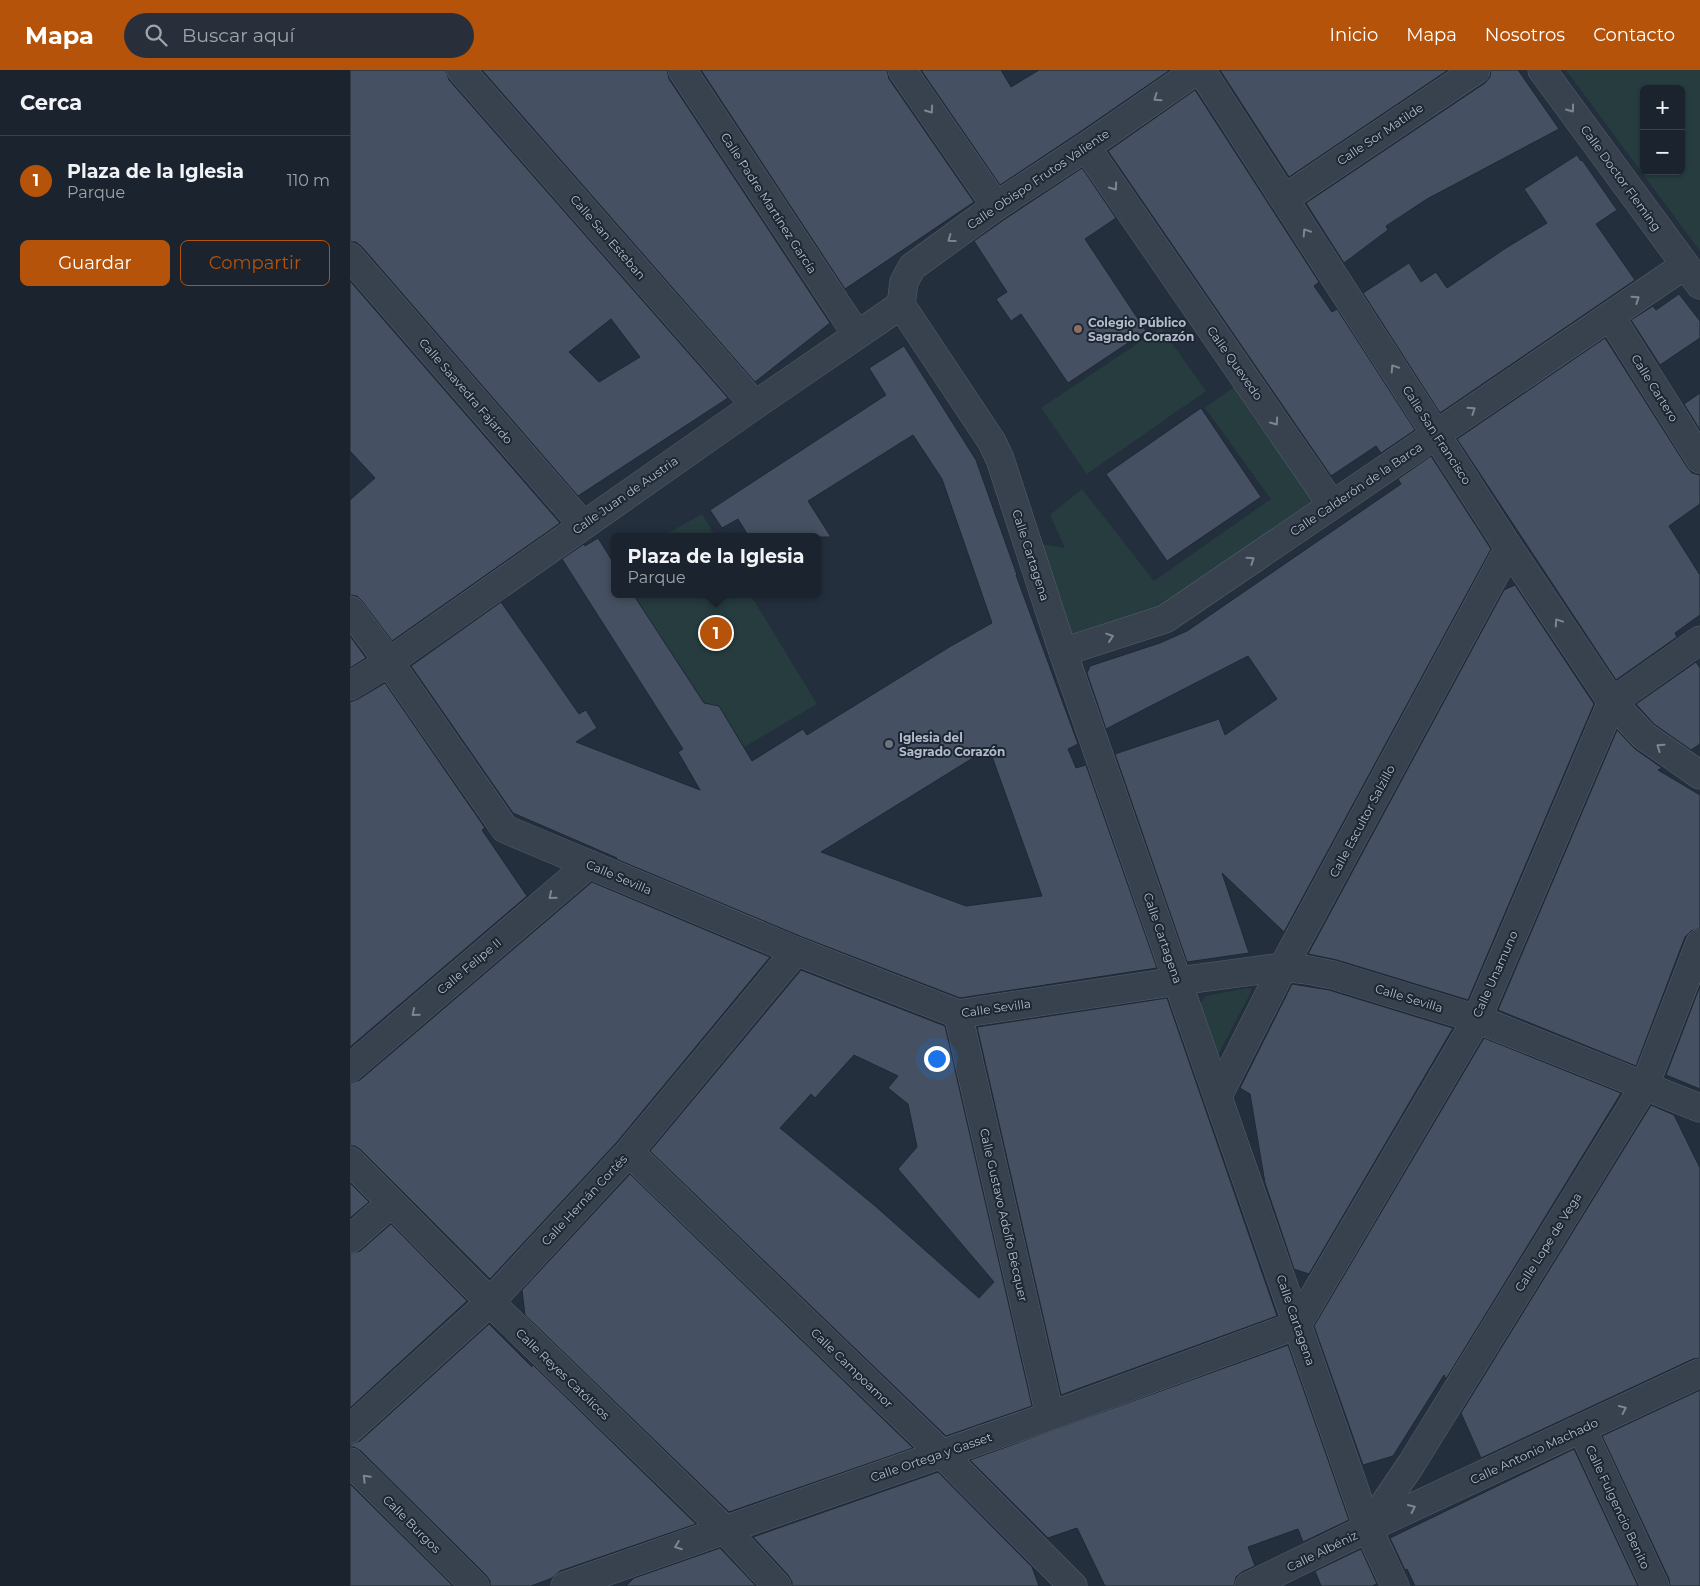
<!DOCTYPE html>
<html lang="es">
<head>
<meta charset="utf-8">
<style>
	body { margin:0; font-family:Montserrat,sans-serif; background:#282f3a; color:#f1f3f6 }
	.controls { position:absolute; right:15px; top:15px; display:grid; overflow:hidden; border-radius:8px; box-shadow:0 1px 4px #0004 }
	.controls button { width:45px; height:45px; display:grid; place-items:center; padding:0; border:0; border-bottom:1px solid #39404a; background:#1b232e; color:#f1f3f6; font:25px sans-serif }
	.you { position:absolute; left:586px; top:988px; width:18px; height:18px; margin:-12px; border:4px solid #fff; border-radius:50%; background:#1a73e8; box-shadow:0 0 0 8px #1a73e833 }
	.badge { display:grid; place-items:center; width:32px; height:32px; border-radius:50%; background:#b45309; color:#fff; font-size:16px; font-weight:700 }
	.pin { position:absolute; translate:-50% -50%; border:2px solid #fff; box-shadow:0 1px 5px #0006 }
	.popup { position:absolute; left:261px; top:463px; width:210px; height:65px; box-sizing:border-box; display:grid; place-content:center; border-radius:8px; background:#1b232e; filter:drop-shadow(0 1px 4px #0005); font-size:16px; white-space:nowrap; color:#a0a4aa }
	.popup b { font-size:19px; color:#f1f3f6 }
	.popup::after { content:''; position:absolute; left:50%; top:100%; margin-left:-10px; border:10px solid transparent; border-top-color:#1b232e }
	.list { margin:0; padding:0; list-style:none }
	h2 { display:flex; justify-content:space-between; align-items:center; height:65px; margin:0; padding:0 20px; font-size:21px }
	h2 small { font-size:16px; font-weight:400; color:#a0a4aa }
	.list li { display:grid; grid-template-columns:32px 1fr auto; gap:15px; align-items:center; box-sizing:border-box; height:90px; padding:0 20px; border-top:1px solid #39404a }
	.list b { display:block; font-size:19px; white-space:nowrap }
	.list p { margin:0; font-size:16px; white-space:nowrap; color:#a0a4aa }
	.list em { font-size:16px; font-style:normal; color:#a0a4aa }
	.actions { display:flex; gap:10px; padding:15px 20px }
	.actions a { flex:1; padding:11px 0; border:1px solid #b45309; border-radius:8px; text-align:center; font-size:18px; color:#b45309 }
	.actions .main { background:#b45309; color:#fff }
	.icon { flex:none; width:28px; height:28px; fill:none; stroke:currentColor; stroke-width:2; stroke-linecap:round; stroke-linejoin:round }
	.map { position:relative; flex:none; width:1350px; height:1516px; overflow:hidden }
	header { display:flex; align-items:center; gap:30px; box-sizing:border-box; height:70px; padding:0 25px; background:#b45309; color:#fff }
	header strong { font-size:24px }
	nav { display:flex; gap:28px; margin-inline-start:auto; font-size:18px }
	.search { width:350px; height:45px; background:#282f3a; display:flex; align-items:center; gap:12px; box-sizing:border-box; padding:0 18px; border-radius:28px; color:#a0a4aa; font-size:19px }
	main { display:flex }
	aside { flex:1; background:#1b232e }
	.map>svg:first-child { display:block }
</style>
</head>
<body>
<header>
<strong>Mapa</strong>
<div class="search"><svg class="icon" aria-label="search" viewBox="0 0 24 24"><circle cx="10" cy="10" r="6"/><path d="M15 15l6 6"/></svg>Buscar aquí</div>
<nav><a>Inicio</a><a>Mapa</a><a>Nosotros</a><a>Contacto</a></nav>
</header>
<main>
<aside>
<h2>Cerca<small></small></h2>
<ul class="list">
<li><span class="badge">1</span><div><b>Plaza de la Iglesia</b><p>Parque</p></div><em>110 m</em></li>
</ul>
<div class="actions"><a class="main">Guardar</a><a>Compartir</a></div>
</aside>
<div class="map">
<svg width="1350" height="1516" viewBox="0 0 1350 1516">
	<rect width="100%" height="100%" fill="#242f3e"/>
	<g fill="#263c3f" fill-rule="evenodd">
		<path d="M1216,0h134v181zM1294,19h37v82h-37z"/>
		<path d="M811,258l45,63 -119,83 -46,-66z"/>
		<path d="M884,317l83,119 -156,102 -91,29 -35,-94 30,5 -15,-33 32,-26 72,92 117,-82 -66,-91z"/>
		<path d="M352,444l14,23h-55z"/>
		<path d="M283,524h117l67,110 -73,43 -25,-41 -15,-3z"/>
		<path d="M897,918l4,1v3l-33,63 -18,-51 6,-8z"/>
	</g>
	<g fill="#455162" stroke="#1f2835" fill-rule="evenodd">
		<path d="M0,0h96l3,10 279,318 -150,98 -216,-249 -6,-5h-6zM261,249l29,38 -41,25 -30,-30z"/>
		<path d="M132,0h185l2,9 161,244 -75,59z"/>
		<path d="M351,0h186l2,9 85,123 -129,87z"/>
		<path d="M571,0h80l10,17 28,-17h131l-93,64 -77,51z"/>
		<path d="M870,0h228l-159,107z"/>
		<path d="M1141,0h27l41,59 -132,70 -41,27 2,4 -44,33 -38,-60 179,-120 5,-6z"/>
		<path d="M845,20l124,192 -5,4 18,26 5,-3 78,121 -34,23 -5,-7 -45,30 -223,-325z"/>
		<path d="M1227,85l4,6 1,-1 35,50 -21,14 39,56 -195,133 -77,-120 46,-30 12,19 15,-10 11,16 59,-40 41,-25 -23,-34z"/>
		<path d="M732,98l34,50 -31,21 61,92 -78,52 -47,-69 -10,7 -15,-22 11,-7 -33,-51 31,-22z"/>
		<path d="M0,211l210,242 -168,118 -30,-40 -5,-5 -7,-1v-95l25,-22 -25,-27z"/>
		<path d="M1329,224l21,27v17l-40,27 -29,-45 22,-14 3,4z"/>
		<path d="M1255,268l82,129 5,6 8,2v29l-31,22 31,49v40l-25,18 2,4 -61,43 -159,-241z"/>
		<path d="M554,276l72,114 41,115h-1l62,169 -10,5 8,19 10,-3 71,203 -197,30 -158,-61 -186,-78 1,-1 -104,-45 -102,-147 90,-64 78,112 7,-4 11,18 -21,14 124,48 -22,-38 5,-3 -121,-190 22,-15 1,2 13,-8 17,27v29h18l71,109 15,3 33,55 51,-32 4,6 144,-89 41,-23 -50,-144 -29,-44 -105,66 23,36h-82l-11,-18 -16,9 -12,-18 176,-115 -17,-27zM639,678l53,148 -76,10 -145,-54z"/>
		<path d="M1350,323v37l-16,-26z"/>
		<path d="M851,338l60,89 -94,64 -61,-87z"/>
		<path d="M1081,386l60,93 -207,383 -62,-59 27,80 -62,9 -72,-208 104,-35 6,16 52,-36 -29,-43 -142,73 -19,-56 3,-7 70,-23 27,-12 214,-147 -3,-5z"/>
		<path d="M1165,515l79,119 -126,296 -131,-40 -29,-6 196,-364z"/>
		<path d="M0,566l16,22 -16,10z"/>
		<path d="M1346,592l4,6v76l-9,6 -37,-26 -18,-20z"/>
		<path d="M35,613l100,145 -3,2 45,66 -177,151v-345l8,-3z"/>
		<path d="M1267,660l18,19 27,19 -4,2 42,25v133l-9,3 -6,6 -49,129 -138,-56z"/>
		<path d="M242,812l178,75 -153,185 -127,137 -129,-129 -6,-4h-5v-63l10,-3z"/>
		<path d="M451,900l144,56 87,380 -86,30 -296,-285zM504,985l44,21 -10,12 20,16 9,43 -19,22 96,113 -15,16 -105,-93 -94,-77 31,-34 4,4z"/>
		<path d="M942,914l37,6 124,38 -144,246 -15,-5 -29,-86 -15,-89 -10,-6z"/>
		<path d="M1350,916v103l-34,-14z"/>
		<path d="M817,928l110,318 -216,79 -84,-368z"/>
		<path d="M1134,968l137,55 -175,286 -2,-4 -51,81 -30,9 -49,-139z"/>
		<path d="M1301,1035l23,10 26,53v190l-7,1 -212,99 -20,-45z"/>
		<path d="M280,1104l283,274 -184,64 -204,-197 -3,-25z"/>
		<path d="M0,1113l19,19 -19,16z"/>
		<path d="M41,1154l76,77 -117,107v-154l10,-3z"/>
		<path d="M139,1254l43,43v-3l164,160 -136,47 -8,7 -21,8h-41v-5l-4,-6 -125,-124 -7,-4h-4v-3l10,-3z"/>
		<path d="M938,1275l61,175 -46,22 -5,-13 -50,18 7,19 -13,6 -6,5 -2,9h-129l-28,-58 -29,10 -78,-78z"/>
		<path d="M1350,1320v196h-30l-1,-7 -67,-143z"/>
		<path d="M1224,1379l64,137h-223l-8,-17 -2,1 -15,-32z"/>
		<path d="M588,1402l94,95 7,19h-247v-4l-4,-7 -35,-38z"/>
		<path d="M0,1414l103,102h-103z"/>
		<path d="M370,1478l36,38h-130l8,-8z"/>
		<path d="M1011,1479l16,35 -5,2h-51l-6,-15z"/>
	</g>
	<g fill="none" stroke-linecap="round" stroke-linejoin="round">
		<g stroke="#565f6c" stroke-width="29">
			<g id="street">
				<path d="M111,0l294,335"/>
				<path d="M332,0l175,265"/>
				<path d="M552,0l94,136"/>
				<path d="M851,0l308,478 103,154 32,34 56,39"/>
				<path d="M1192,0l158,215"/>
				<path d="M736,77l246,358"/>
				<path d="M934,129l192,-129"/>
				<path d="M0,187l233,268"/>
				<path d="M551,235l91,137 8,17 63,193 305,876 27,58"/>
				<path d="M551,235l3,-23 8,-15 84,-61 90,-59 111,-77"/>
				<path d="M1260,246l90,143"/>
				<path d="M0,540l39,52 116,167 291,122 162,63 220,-33 105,-14 25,3 25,5 144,44 223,89"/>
				<path d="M713,582l102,-33 520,-354"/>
				<path d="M0,616l39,-24 366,-257 146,-100"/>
				<path d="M608,944l92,402"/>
				<path d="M0,998l239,-204"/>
				<path d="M868,1026l65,-129 226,-419"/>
				<path d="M279,1082l312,301 132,133"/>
				<path d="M0,1091l140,141 234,227 53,57"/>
				<path d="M0,1169l41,-36"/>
				<path d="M0,1359l140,-127 139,-150 167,-201"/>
				<path d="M1232,1359l73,157"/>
				<path d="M0,1392l125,124"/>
				<path d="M1018,1458l44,-65 233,-378 55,-142"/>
				<path d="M215,1516l485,-170 247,-91 180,-306 135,-317 88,-62"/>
				<path d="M899,1516l119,-58 332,-155"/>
			</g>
		</g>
		<use href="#street" stroke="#38414e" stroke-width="28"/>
	</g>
	<defs><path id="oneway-chevron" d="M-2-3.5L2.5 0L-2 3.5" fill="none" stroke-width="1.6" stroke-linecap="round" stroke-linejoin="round" transform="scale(1.25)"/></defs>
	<g stroke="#7c8592">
		<use href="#oneway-chevron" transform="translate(807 28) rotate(145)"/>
		<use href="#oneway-chevron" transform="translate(1221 39) rotate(54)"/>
		<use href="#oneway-chevron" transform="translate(580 40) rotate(55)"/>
		<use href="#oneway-chevron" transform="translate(764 117) rotate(55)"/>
		<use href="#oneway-chevron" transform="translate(956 162) rotate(-123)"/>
		<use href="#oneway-chevron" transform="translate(601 169) rotate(144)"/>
		<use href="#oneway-chevron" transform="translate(1286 229) rotate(-34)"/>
		<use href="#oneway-chevron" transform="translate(1044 298) rotate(-123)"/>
		<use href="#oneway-chevron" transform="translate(1122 340) rotate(-34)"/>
		<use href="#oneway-chevron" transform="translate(925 352) rotate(55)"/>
		<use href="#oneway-chevron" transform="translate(901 490) rotate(-34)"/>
		<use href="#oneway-chevron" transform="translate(1208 552) rotate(-124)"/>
		<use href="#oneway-chevron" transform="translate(760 567) rotate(-18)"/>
		<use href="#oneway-chevron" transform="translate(1310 677) rotate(-146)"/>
		<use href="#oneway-chevron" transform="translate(202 826) rotate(140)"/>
		<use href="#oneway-chevron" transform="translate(65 943) rotate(140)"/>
		<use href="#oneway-chevron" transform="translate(1273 1339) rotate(-25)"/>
		<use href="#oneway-chevron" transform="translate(16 1408) rotate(-135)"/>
		<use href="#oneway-chevron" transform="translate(1062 1438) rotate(-25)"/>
		<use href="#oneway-chevron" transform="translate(328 1476) rotate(160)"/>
	</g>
	<circle fill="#8d6e63" stroke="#1d2633" stroke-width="2" cx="728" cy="259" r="5"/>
	<circle fill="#6b7280" stroke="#1d2633" stroke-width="2" cx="539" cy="674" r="5"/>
	<g text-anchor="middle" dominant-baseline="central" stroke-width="4" stroke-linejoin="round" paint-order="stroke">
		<g font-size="12" fill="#b4bcc9" stroke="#1d2633">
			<text transform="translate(1030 64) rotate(-34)">Calle Sor Matilde</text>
			<text transform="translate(1271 108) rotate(54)">Calle Doctor Fleming</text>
			<text transform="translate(688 109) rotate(-34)">Calle Obispo Frutos Valiente</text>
			<text transform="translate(419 133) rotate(57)">Calle Padre Martínez García</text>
			<text transform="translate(258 167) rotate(49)">Calle San Esteban</text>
			<text transform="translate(885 293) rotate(55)">Calle Quevedo</text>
			<text transform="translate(1305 318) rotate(58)">Calle Cartero</text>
			<text transform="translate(116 321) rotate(49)">Calle Saavedra Fajardo</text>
			<text transform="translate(1087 365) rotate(57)">Calle San Francisco</text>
			<text transform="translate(1006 419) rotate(-34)">Calle Calderón de la Barca</text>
			<text transform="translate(275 425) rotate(-35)">Calle Juan de Austria</text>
			<text transform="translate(681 485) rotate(72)">Calle Cartagena</text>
			<text transform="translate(1012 751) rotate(-62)">Calle Escultor Salzillo</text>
			<text transform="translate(269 807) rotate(23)">Calle Sevilla</text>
			<text transform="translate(813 868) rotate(71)">Calle Cartagena</text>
			<text transform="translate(119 896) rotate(-40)">Calle Felipe II</text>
			<text transform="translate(1145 904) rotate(-66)">Calle Unamuno</text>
			<text transform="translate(1059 928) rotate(17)">Calle Sevilla</text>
			<text transform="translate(646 938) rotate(-8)">Calle Sevilla</text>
			<text transform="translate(234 1130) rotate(-47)">Calle Hernán Cortés</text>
			<text transform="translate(654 1145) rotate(77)">Calle Gustavo Adolfo Bécquer</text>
			<text transform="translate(1198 1172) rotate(-58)">Calle Lope de Vega</text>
			<text transform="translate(946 1250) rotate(71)">Calle Cartagena</text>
			<text transform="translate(502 1298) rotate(44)">Calle Campoamor</text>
			<text transform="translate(213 1304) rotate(44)">Calle Reyes Católicos</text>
			<text transform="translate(1184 1381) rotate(-25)">Calle Antonio Machado</text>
			<text transform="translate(581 1387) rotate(-19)">Calle Ortega y Gasset</text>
			<text transform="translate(1268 1437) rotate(65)">Calle Fulgencio Benito</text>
			<text transform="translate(62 1454) rotate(45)">Calle Burgos</text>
			<text transform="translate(972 1481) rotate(-26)">Calle Albéniz</text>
		</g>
		<g font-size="12" font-weight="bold" fill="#b4bcc9" stroke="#1d2633" text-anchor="start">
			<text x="738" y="252">Colegio Público<tspan x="738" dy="14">Sagrado Corazón</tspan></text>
			<text x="549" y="667">Iglesia del<tspan x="549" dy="14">Sagrado Corazón</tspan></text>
		</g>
	</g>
</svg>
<div class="controls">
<button>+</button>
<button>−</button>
</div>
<div class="you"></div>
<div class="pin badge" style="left:366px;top:563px">1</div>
<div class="popup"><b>Plaza de la Iglesia</b>Parque</div>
</div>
</main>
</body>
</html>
